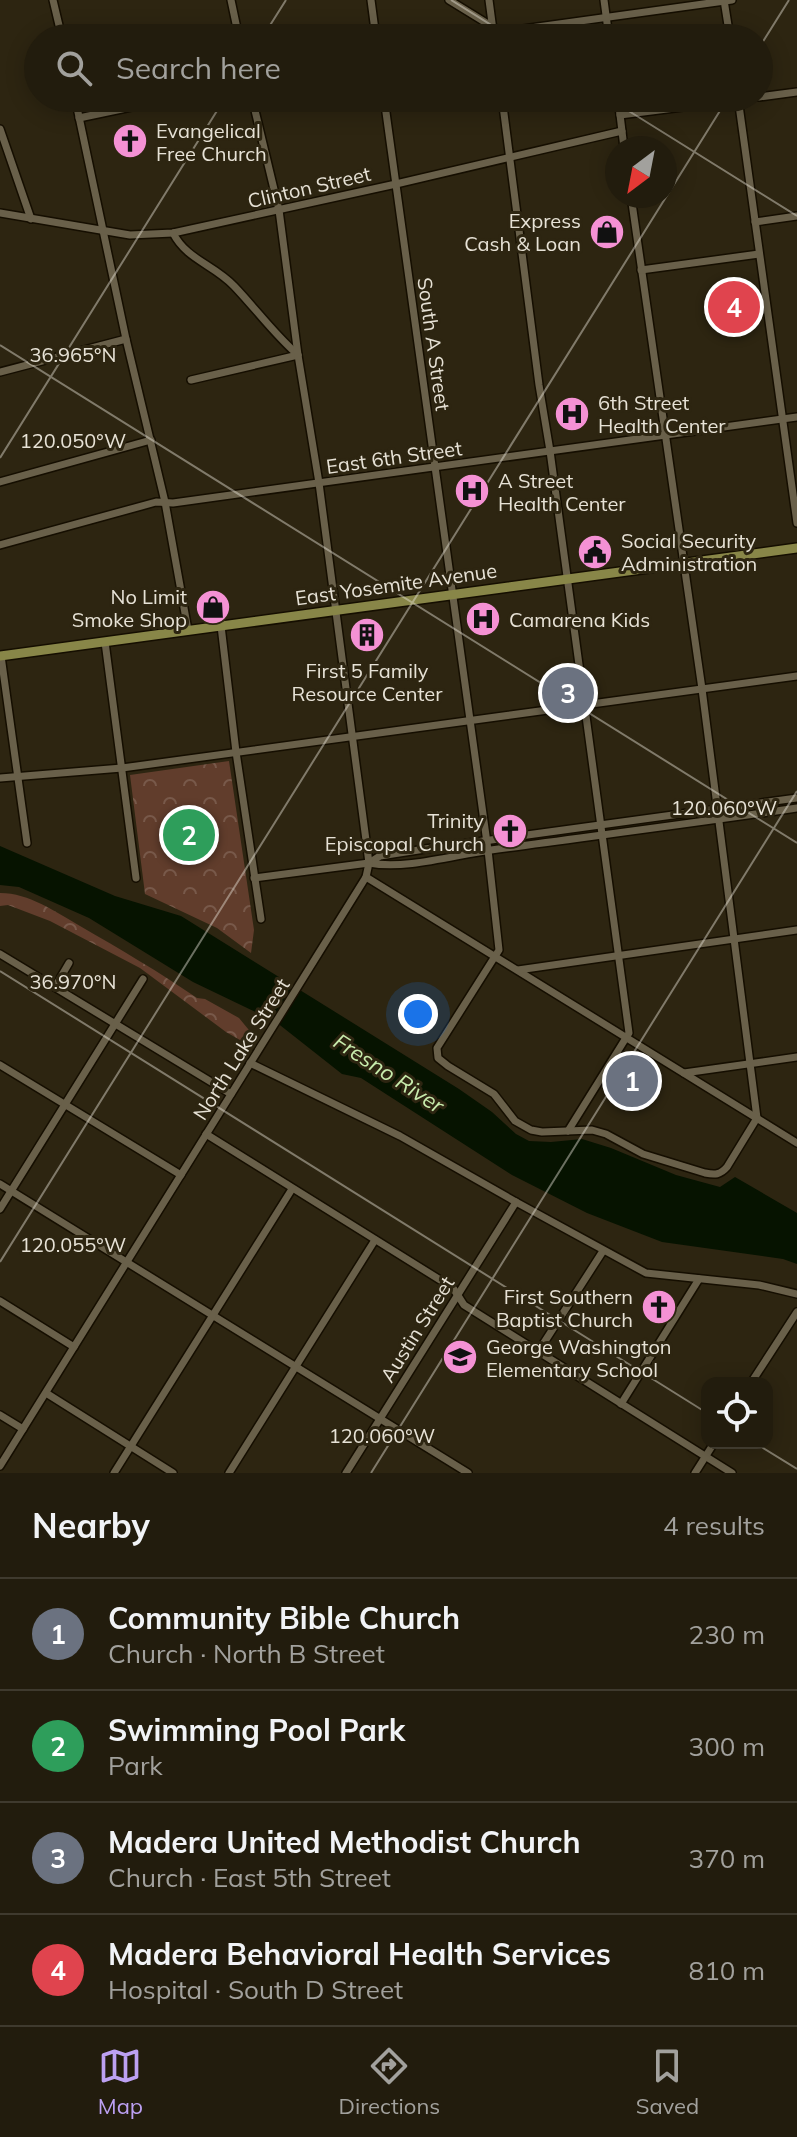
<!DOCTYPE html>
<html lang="en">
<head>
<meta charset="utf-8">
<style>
	body { margin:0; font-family:Mulish,sans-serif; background:#2a2516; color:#f1f3f6 }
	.controls { position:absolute; right:24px; bottom:24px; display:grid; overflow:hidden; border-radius:16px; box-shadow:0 4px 20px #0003 }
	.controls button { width:72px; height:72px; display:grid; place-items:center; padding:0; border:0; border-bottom:2px solid #3f3a2e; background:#221c0d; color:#f1f3f6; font:40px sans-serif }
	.compass { position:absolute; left:605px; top:136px; width:72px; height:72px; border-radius:50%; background:#221c0d; box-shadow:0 4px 20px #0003; rotate:212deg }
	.you { position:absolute; left:418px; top:1014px; width:28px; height:28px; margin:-20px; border:6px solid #fff; border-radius:50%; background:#1a73e8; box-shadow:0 0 0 12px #1a73e833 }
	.badge { display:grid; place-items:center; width:52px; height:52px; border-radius:50%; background:#bca0f2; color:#fff; font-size:26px; font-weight:700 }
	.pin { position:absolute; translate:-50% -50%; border:4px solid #fff; box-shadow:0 2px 8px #0006 }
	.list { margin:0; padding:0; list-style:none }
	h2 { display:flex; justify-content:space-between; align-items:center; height:104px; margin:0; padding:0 32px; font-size:34px }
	h2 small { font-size:26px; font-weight:400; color:#a2a19d }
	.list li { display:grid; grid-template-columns:52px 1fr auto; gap:24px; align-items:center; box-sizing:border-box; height:112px; padding:0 32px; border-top:2px solid #3f3a2e }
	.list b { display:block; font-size:30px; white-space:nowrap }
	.list p { margin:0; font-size:26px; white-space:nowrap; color:#a2a19d }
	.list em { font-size:26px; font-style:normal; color:#a2a19d }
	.icon { flex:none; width:44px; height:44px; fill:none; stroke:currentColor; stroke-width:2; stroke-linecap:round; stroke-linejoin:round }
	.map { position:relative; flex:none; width:797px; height:1473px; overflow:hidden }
	.search { position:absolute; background:#221c0d; box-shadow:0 4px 20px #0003; left:24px; right:24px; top:24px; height:88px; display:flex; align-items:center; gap:20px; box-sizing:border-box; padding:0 28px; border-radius:44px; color:#a2a19d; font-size:30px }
	.sheet { height:552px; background:#221c0d }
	nav { display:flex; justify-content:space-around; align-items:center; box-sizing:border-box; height:112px; border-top:2px solid #3f3a2e; background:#221c0d; font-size:22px; color:#a2a19d }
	nav a { display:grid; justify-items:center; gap:4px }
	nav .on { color:#bca0f2 }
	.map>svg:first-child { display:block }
</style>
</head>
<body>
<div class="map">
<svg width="797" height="1473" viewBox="0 0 797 1473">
	<defs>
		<pattern id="park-crowns" width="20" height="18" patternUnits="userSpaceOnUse" patternTransform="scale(2)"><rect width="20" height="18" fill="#613d2c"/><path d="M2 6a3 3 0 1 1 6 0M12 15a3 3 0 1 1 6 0" fill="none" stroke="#78594a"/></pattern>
	</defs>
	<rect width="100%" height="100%" fill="#2d2511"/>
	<g fill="url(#park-crowns)">
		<path d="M229,761l25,169 -3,23 -34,-25 -72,-34 -15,-119z"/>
		<path d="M0,893c29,0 56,19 80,33 40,23 79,46 117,72l8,1 34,19 14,17 -6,9 -21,-12 -86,-64 -90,-47 -42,-16 -8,1z"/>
	</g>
	<path fill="#061300" d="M0,846l115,50 66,20 278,173 33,23 24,22 13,7 22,1 31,-3 29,9 65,27 44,12 15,-10 62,36v51l-14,-5 -121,-17 -75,-29 -75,-38 -151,-97 -19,-4 -66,-52 -83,-40 -104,-64 -70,-31 -19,-2z"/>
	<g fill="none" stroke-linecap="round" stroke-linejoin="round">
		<g stroke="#150e00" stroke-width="10">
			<g id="minor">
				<path d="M53,0l9,38"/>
				<path d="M231,0l8,38"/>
				<path d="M371,0l5,38"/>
				<path d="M449,0l52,32 231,-32"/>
				<path d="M489,0l5,38"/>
				<path d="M604,0l5,38"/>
				<path d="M724,0l6,38"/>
				<path d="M759,97l38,-5"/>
				<path d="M75,98l51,241 39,163 23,128"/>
				<path d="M384,98l104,752 11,100 -62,98 1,10 10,8 46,28 21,27 16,9 11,2 50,-2 14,4 37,20 62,19c10,2 15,2 22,-6l30,-49 -55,-429 -71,-493"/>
				<path d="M502,98l37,287 11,66 79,582 -61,98"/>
				<path d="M618,98l6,50"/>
				<path d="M738,98l59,425"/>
				<path d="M253,101l13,-3"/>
				<path d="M620,115l133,-17"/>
				<path d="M79,118l95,-20"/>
				<path d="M0,129l31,90"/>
				<path d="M0,213l130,22 43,-2 223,-49 226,-53"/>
				<path d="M755,222l42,-6"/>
				<path d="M173,233c14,27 40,31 61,53 22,23 40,48 64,69"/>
				<path d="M641,270l118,-16"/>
				<path d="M0,372l126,-33"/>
				<path d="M191,380l107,-25"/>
				<path d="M0,482l151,-42"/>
				<path d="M0,545l156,-43 17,1 624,-86"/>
				<path d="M221,626l15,126 25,167"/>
				<path d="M105,642l31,236"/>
				<path d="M1,656l26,187"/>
				<path d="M0,778l122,-10 675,-92"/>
				<path d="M369,863l11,-7 45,-7 372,-51"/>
				<path d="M366,877l431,266"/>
				<path d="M254,878l115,-15c37,7 85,-8 122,-13 102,-14 204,-27 306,-42"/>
				<path d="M0,954l231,140"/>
				<path d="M518,970l279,-40"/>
				<path d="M55,987l14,-24"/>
				<path d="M250,1063l150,73 116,66 130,71 113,12 38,9"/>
				<path d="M0,1065l181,110"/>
				<path d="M684,1073l113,-16"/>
				<path d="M206,1134l247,154 11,17 268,168"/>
				<path d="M0,1184l468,289"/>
				<path d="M0,1209l143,-230"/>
				<path d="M0,1301l74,46"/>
				<path d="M538,1352l65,-101"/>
				<path d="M751,1383l46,-71"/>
				<path d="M46,1393l127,80"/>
				<path d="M621,1404l78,-125"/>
				<path d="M0,1415l23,14"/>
				<path d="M0,1466l366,-589 3,-14 -50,-380 -21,-128 -19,-145 -27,-112"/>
				<path d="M114,1473l178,-284"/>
				<path d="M229,1473l146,-233"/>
				<path d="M346,1473l170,-271"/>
				<path d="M695,1473l19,-30"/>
			</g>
		</g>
		<g stroke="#150e00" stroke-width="12">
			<path id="major" d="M0,656l797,-108"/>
		</g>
		<use href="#minor" stroke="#69604a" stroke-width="7"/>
		<use href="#major" stroke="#888648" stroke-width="9"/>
	</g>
	<path fill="none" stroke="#e7e2d6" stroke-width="2" stroke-opacity="0.45" d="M451,0l61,38M262,38l24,-38M759,48l30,-48M608,98l189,118M0,345l797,498M0,458l225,-360M0,971l707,442M0,1262l728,-1164M755,1443l42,26M371,1473l426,-682"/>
	<defs>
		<g id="church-disc" transform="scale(1.8)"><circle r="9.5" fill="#f491d4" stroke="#2d2511"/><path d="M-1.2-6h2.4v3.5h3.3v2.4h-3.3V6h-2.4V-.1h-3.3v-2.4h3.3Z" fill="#111"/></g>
		<g id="shop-disc" transform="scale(1.8)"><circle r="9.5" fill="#f491d4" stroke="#2d2511"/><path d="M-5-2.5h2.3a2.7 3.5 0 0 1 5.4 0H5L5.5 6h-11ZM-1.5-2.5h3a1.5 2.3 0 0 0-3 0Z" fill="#111"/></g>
		<g id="hospital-disc" transform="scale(1.8)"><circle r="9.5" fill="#f491d4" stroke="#2d2511"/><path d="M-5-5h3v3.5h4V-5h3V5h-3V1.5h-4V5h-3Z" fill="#111"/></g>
		<g id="civic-disc" transform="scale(1.8)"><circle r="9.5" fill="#f491d4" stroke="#2d2511"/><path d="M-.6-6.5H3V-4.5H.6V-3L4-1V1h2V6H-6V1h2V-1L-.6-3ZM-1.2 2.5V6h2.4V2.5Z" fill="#111"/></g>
		<g id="building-disc" transform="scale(1.8)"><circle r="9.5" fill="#f491d4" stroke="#2d2511"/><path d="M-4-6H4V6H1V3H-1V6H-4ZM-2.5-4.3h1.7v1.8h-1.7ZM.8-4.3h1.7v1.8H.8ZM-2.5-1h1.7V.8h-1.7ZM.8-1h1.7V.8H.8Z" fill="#111"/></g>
		<g id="school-disc" transform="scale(1.8)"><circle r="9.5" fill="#f491d4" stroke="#2d2511"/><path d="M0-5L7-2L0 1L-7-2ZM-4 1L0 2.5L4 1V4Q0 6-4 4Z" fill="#111"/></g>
	</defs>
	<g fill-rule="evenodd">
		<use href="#church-disc" x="130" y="141"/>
		<use href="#shop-disc" x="607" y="232"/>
		<use href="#hospital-disc" x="572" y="414"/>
		<use href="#hospital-disc" x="472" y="491"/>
		<use href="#civic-disc" x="595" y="552"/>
		<use href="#shop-disc" x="213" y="607"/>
		<use href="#hospital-disc" x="483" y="619"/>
		<use href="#building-disc" x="367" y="635"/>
		<use href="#church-disc" x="510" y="831"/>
		<use href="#church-disc" x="659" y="1307"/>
		<use href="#school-disc" x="460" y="1357"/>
	</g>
	<g text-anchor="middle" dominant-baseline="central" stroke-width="6" stroke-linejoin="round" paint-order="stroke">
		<g font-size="20" fill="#e7e2d6" stroke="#2d2511" text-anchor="start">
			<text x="156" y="130">Evangelical<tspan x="156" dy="23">Free Church</tspan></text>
			<text x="581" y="220" text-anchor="end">Express<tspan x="581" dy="23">Cash &amp; Loan</tspan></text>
			<text x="598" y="402">6th Street<tspan x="598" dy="23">Health Center</tspan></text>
			<text x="498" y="480">A Street<tspan x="498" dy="23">Health Center</tspan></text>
			<text x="621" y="540">Social Security<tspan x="621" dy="23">Administration</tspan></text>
			<text x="187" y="596" text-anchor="end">No Limit<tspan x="187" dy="23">Smoke Shop</tspan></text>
			<text x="509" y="619">Camarena Kids</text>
			<text x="367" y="670" text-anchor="middle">First 5 Family<tspan x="367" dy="23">Resource Center</tspan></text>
			<text x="484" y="820" text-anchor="end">Trinity<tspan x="484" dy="23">Episcopal Church</tspan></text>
			<text x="633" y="1296" text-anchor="end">First Southern<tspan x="633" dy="23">Baptist Church</tspan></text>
			<text x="486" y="1346">George Washington<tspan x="486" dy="23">Elementary School</tspan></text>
		</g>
		<g font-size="20" fill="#e7e2d6" stroke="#2d2511">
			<text transform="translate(309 187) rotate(-13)">Clinton Street</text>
			<text transform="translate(434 344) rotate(82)">South A Street</text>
			<text transform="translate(394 457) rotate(-8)">East 6th Street</text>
			<text transform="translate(396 584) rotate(-8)">East Yosemite Avenue</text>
			<text transform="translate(241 1049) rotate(-58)">North Lake Street</text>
			<text transform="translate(417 1329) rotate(-58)">Austin Street</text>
		</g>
		<g font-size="22" font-style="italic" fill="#c8ecad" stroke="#2d2511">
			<text transform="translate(389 1073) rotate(33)">Fresno River</text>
		</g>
	</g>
	<g font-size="20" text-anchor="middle" fill="#e7e2d6" stroke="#2d2511" stroke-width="6" stroke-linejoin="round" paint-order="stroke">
		<text x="73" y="362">36.965°N</text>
		<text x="73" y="448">120.050°W</text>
		<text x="724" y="815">120.060°W</text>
		<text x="73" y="989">36.970°N</text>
		<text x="73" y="1252">120.055°W</text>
		<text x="382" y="1443">120.060°W</text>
	</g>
</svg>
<div class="controls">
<button><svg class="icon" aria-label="locate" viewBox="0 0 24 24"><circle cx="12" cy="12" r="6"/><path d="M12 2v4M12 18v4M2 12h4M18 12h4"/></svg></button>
</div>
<svg class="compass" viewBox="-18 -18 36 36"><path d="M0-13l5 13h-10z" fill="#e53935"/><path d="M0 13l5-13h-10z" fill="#a2a19d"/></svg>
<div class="you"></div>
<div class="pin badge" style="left:632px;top:1081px;background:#6b7280">1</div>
<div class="pin badge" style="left:189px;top:835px;background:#2e9e5b">2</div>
<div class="pin badge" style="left:568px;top:693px;background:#6b7280">3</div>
<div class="pin badge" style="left:734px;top:307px;background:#e0444e">4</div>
<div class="search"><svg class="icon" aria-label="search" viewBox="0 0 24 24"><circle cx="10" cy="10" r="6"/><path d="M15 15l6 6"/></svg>Search here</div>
</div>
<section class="sheet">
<h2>Nearby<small>4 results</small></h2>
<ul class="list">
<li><span class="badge" style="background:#6b7280">1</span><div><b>Community Bible Church</b><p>Church · North B Street</p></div><em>230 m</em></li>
<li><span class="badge" style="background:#2e9e5b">2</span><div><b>Swimming Pool Park</b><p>Park</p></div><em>300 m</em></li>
<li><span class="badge" style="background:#6b7280">3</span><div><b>Madera United Methodist Church</b><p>Church · East 5th Street</p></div><em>370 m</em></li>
<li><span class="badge" style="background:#e0444e">4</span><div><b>Madera Behavioral Health Services</b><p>Hospital · South D Street</p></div><em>810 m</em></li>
</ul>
</section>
<nav>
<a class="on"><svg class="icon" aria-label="map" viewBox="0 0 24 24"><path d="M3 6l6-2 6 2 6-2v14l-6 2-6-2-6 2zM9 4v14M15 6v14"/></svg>Map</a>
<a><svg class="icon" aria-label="directions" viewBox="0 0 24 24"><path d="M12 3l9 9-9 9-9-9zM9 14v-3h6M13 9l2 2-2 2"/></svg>Directions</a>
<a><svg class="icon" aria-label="saved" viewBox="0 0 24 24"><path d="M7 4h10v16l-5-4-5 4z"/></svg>Saved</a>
</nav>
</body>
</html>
